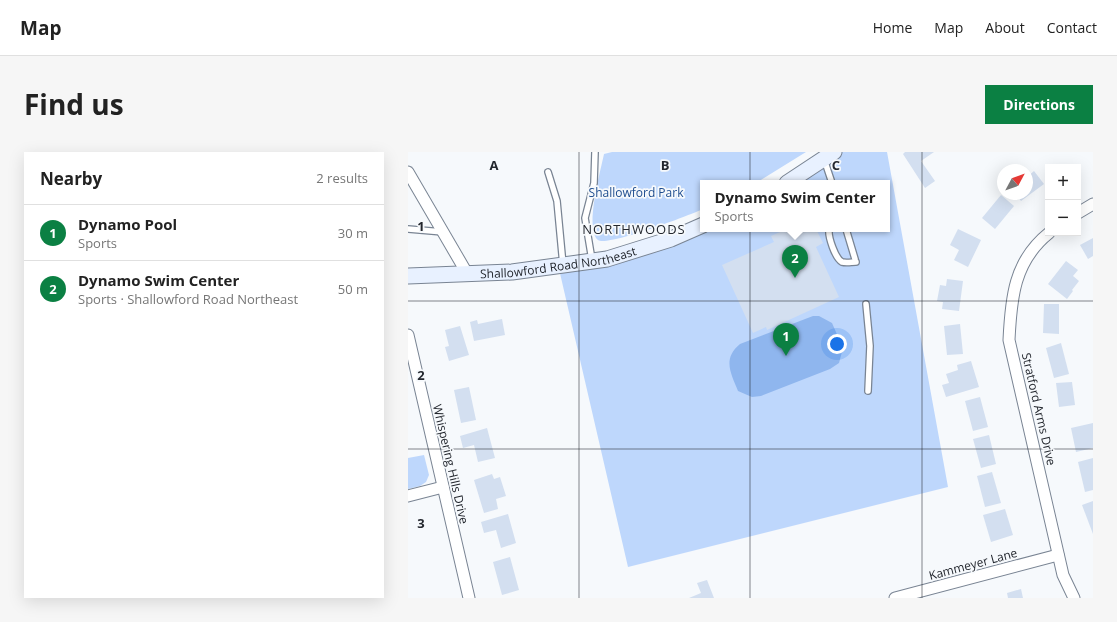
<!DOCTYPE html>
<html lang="en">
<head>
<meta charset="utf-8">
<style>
	body { margin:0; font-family:"Open Sans",sans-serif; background:#f6f6f6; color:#222 }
	.controls { position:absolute; right:12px; top:12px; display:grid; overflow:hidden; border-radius:0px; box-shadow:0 4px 16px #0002 }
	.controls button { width:36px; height:36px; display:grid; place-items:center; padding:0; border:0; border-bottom:1px solid #e0e0e0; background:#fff; color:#222; font:20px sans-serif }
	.compass { position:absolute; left:589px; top:12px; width:36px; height:36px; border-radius:50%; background:#fff; box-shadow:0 4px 16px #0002; rotate:49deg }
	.you { position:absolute; left:429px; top:192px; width:14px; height:14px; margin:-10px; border:3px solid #fff; border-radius:50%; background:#1a73e8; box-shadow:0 0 0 6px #1a73e833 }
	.badge { display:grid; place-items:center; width:26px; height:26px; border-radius:50%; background:#0b8043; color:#fff; font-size:13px; font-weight:700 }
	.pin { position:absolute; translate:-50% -33px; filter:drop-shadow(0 1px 2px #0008) }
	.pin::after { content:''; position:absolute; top:21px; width:14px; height:12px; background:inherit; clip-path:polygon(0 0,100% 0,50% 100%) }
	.popup { position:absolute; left:292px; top:28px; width:190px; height:52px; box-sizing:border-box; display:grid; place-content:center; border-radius:0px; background:#fff; filter:drop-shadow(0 1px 3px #0005); font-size:13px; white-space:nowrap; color:#767676 }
	.popup b { font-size:15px; color:#222 }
	.popup::after { content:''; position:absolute; left:50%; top:100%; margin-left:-8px; border:8px solid transparent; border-top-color:#fff }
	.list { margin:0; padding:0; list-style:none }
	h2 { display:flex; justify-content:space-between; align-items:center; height:52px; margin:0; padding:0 16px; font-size:17px }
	h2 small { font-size:13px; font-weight:400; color:#767676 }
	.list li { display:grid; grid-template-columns:26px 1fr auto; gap:12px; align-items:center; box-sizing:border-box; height:56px; padding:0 16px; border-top:1px solid #e0e0e0 }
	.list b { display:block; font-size:15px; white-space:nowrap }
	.list p { margin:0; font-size:13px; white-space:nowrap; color:#767676 }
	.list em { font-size:13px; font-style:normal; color:#767676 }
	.map { position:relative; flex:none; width:685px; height:446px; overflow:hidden; border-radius:0px }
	header { display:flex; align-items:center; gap:24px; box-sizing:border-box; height:56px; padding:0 20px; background:#fff; border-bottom:1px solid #e0e0e0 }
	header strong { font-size:19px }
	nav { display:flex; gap:22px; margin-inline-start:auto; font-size:14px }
	.intro { display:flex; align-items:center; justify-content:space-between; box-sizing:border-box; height:96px; padding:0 24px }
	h1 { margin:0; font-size:28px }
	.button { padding:10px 18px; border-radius:0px; background:#0b8043; color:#fff; font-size:14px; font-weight:700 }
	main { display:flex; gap:24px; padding:0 24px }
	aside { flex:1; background:#fff; border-radius:0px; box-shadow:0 4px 16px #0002 }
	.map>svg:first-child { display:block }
</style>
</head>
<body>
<header>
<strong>Map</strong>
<nav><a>Home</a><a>Map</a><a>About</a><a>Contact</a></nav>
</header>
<div class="intro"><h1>Find us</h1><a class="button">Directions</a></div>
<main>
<aside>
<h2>Nearby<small>2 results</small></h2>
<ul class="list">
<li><span class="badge">1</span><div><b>Dynamo Pool</b><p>Sports</p></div><em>30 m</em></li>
<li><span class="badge">2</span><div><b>Dynamo Swim Center</b><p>Sports · Shallowford Road Northeast</p></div><em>50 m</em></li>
</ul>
</aside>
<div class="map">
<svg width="685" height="446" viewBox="0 0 685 446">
	<rect width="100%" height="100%" fill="#f6f9fc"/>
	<g fill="#bed7fc">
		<path d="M204,0h194l-50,31h-53v26c-13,6 -96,38 -105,31 -14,-10 3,-71 6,-86z"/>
		<path d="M420,0h59l61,335 -320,80 -69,-298 144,-40h184v-46h-102z"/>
		<path d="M16,303l5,20 -3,7 -6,4 -12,3v-31z"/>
	</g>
	<path fill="#8fb6ee" d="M405,164h6l13,7 11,25 -4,15 -9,6 -69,27 -9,1 -14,-6c-7,-18 -16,-32 2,-47z"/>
	<g fill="#d3dff0">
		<path d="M497,0h29l-13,9 14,20 -10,7 -22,-34z"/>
		<path d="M626,19l10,13 -23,17 -5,-7h11v-17z"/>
		<path d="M593,43l13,11 -19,23 -13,-11z"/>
		<path d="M379,77h29l7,14 -7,4 23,50 -72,33 -1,-3 -13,6 -31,-68 52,-23 -3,-6z"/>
		<path d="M550,77l23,11 -13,27 -14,-7 5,-10 -9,-5z"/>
		<path d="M685,86v18l-5,3 -8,-14z"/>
		<path d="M658,109l12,9 -5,6 6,5 -7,9 1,1 -6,8 -19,-15z"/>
		<path d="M539,127l16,2 -4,30 -17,-2 1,-7 -6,-1 3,-16 6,1z"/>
		<path d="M636,152h15v30l-16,-1z"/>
		<path d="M94,167l3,16 -31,6 -4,-19 7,-2 1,4z"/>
		<path d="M552,172l3,30 -16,1 -3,-29z"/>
		<path d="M52,174l9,29 -20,6 -4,-14 4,-1 -4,-16z"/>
		<path d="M653,191l8,31 -15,4 -8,-30z"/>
		<path d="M563,209l8,26 -33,10 -4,-12 7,-2 -3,-9 12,-4 -1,-5z"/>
		<path d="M664,230l3,23 -16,2 -3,-24z"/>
		<path d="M61,235l7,33 -15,3 -7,-33z"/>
		<path d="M572,245l8,30 -15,4 -8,-30z"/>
		<path d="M685,271v25l-17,4 -5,-24z"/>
		<path d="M79,276l8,30 -17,4 -4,-17 -11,3 -3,-12z"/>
		<path d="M581,283l7,29 -15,4 -8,-29z"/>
		<path d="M685,306v32l-8,2 -7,-30z"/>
		<path d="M584,320l9,31 -16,4 -8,-31z"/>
		<path d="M84,322l2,5 6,-2 6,19 -10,3 2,10 -14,4 -10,-33z"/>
		<path d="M685,349v33l-11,-29z"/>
		<path d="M597,357l8,26 -22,7 -8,-27z"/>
		<path d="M100,362l8,29 -15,5 -5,-18 -12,3 -3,-11z"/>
		<path d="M102,405l9,33 -17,5 -9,-33z"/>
		<path d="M299,428l7,18h-25l12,-5 -4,-10z"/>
		<path d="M613,437l2,9h-15l-1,-5z"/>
	</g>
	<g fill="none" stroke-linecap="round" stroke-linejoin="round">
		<g stroke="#798493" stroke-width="8">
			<g id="lane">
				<path d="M416,7l8,24"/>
				<path d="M140,20l9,29 6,64"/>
				<path d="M0,77l35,3"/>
				<path d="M421,77c-1,8 6,29 13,33 4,1 10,0 14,0"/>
				<path d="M438,77l9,30"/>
				<path d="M184,108l-7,-42 9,-35 1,-31"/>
				<path d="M458,152l4,42 -2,45"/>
			</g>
		</g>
		<g stroke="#798493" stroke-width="13">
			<g id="street">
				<path d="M0,20l60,103"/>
				<path d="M670,61l15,-9"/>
				<path d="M641,81c-35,28 -38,65 -40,107l54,235 11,23"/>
				<path d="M0,183l61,263"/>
				<path d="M0,344l35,-9"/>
				<path d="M487,446l163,-43"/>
			</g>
		</g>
		<g stroke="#798493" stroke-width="17">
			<g id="secondary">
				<path d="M379,31l47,-31"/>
				<path id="s1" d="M0,124l104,-4 95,-13 64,-20 32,-14"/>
			</g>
		</g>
		<use href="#lane" stroke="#fff" stroke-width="5.5"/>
		<use href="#street" stroke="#fff" stroke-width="11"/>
		<use href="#secondary" stroke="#e8f1ff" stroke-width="15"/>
	</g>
	<path fill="none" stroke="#23272e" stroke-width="1" stroke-opacity="0.55" d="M171,0v446M342,0v446M514,0v446M0,149h685M0,297h685"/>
	<g text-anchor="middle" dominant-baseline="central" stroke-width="3.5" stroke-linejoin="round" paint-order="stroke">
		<g font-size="12" fill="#1e4d8f" stroke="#f6f9fc">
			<text x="228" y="40">Shallowford Park</text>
		</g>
		<g font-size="12" fill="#23272e" stroke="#f6f9fc">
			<text stroke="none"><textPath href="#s1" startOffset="151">Shallowford Road Northeast</textPath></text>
			<text transform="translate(631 257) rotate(77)">Stratford Arms Drive</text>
			<text transform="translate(43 312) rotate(77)">Whispering Hills Drive</text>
			<text transform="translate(565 412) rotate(-15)">Kammeyer Lane</text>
		</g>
		<g font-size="13" letter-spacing="1" fill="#23272e" stroke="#f6f9fc">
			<text x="226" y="77">NORTHWOODS</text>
		</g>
	</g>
	<g font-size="13" text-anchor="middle" font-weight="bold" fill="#23272e" stroke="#f6f9fc" stroke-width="3.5" stroke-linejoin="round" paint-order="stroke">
		<text x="86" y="18">A</text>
		<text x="257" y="18">B</text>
		<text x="428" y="18">C</text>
		<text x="13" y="79">1</text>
		<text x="13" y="228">2</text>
		<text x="13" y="376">3</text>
	</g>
</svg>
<div class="controls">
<button>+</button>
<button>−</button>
</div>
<svg class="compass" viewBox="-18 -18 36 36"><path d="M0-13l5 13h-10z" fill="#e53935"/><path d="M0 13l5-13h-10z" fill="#767676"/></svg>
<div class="you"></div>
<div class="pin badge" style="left:378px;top:204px">1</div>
<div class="pin badge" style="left:387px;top:126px">2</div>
<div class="popup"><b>Dynamo Swim Center</b>Sports</div>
</div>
</main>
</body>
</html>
